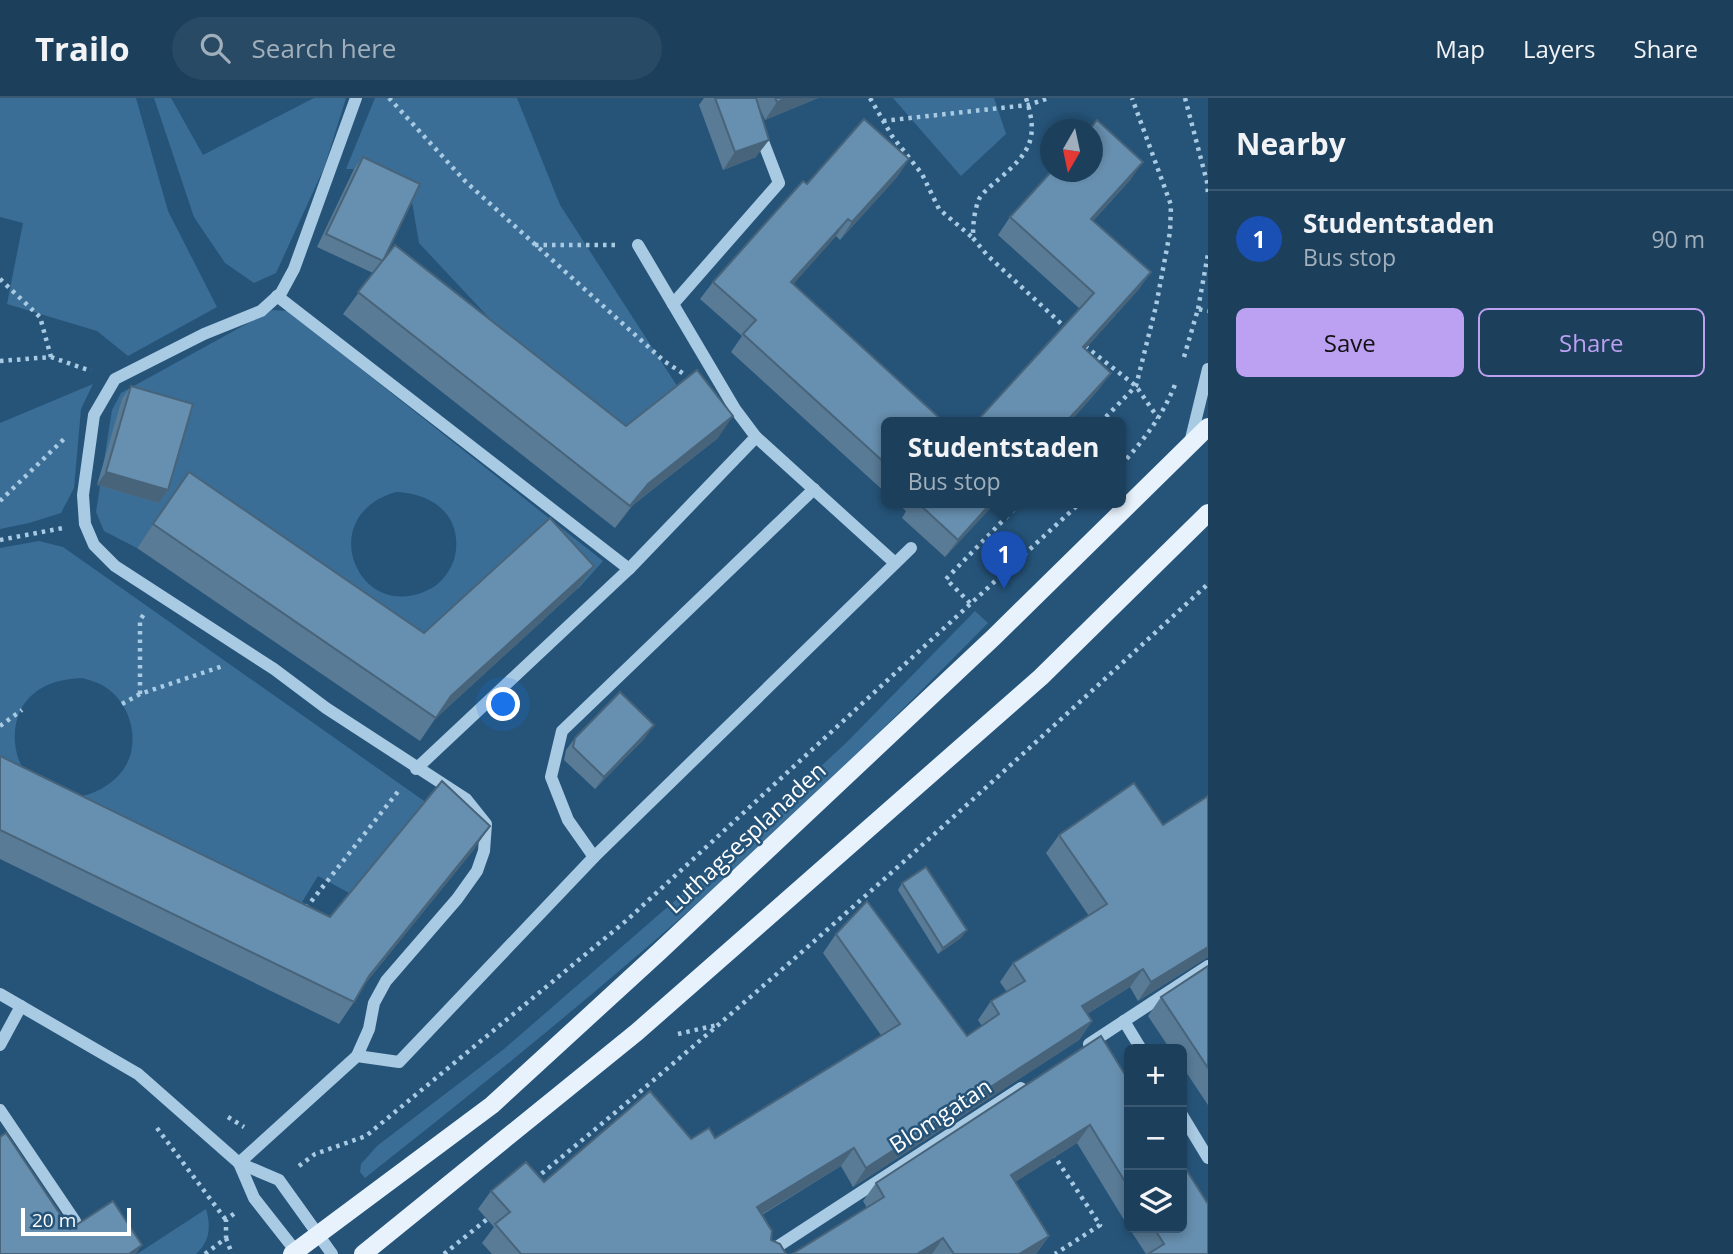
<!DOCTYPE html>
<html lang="en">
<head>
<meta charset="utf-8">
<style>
	body { margin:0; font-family:"Open Sans",sans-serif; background:#294a64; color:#f1f3f6 }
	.controls { position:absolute; right:21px; bottom:21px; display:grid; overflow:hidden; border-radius:10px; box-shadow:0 4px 10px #0003 }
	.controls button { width:63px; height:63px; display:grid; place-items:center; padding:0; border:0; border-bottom:2px solid #3a5871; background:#1c3f5b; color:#f1f3f6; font:35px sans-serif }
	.compass { position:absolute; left:1040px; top:21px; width:63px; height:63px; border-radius:50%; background:#1c3f5b; box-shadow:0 4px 10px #0003; rotate:189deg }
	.scale { position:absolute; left:21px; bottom:18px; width:110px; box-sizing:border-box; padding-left:7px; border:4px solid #fff; border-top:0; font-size:19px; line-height:24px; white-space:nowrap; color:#fff; -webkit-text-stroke:5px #265479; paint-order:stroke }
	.you { position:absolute; left:504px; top:607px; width:24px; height:24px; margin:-18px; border:5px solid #fff; border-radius:50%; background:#1a73e8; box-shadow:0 0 0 10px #1a73e833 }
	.badge { display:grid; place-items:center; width:46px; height:46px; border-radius:50%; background:#bca0f2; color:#fff; font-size:23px; font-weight:700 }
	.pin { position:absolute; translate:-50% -58px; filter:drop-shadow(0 2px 4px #0008) }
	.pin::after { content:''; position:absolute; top:37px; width:24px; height:21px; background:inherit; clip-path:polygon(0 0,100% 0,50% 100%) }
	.popup { position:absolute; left:881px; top:319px; width:245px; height:91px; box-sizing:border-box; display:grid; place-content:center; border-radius:10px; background:#1c3f5b; filter:drop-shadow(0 2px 5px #0005); font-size:23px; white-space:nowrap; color:#a0afbb }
	.popup b { font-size:26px; color:#f1f3f6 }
	.popup::after { content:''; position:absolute; left:50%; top:100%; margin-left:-14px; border:14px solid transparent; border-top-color:#1c3f5b }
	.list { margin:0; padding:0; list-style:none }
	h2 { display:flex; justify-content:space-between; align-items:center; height:91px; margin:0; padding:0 28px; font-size:30px }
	h2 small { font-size:23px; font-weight:400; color:#a0afbb }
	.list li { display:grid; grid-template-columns:46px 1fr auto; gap:21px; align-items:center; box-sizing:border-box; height:98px; padding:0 28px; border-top:2px solid #3a5871 }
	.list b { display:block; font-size:26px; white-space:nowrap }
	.list p { margin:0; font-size:23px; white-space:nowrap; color:#a0afbb }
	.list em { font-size:23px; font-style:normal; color:#a0afbb }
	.actions { display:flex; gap:14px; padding:21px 28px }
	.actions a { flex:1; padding:16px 0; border:2px solid #bca0f2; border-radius:10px; text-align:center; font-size:24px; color:#bca0f2 }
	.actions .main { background:#bca0f2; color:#111 }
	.icon { flex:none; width:38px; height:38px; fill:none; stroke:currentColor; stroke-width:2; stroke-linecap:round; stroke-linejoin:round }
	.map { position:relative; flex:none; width:1208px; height:1156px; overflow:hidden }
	header { display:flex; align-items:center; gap:42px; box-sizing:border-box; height:98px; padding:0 35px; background:#1c3f5b; border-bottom:2px solid #3a5871 }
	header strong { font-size:33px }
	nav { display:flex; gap:38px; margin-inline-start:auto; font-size:24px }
	.search { width:490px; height:63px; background:#294a64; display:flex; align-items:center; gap:18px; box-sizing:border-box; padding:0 24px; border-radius:38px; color:#a0afbb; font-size:26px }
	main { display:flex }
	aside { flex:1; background:#1c3f5b }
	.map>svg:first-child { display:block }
</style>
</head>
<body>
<header>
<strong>Trailo</strong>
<div class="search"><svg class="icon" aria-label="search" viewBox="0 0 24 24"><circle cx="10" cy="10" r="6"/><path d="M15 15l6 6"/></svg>Search here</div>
<nav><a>Map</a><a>Layers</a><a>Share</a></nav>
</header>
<main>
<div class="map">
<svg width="1208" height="1156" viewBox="0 0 1208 1156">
	<rect width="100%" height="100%" fill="#265479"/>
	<g fill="#3a6e96" fill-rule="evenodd">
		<path d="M0,0h136l32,113 49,96 -89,49 -31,-25 -90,-27 16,-81 -23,-6z"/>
		<path d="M154,0h17l32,57 111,-57h32l-22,70 -48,105 -22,10 -29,-20 -31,-46z"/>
		<path d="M375,0h142l43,107 121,187 -70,56 -192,-205 -8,-47 -57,-27h-8z"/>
		<path d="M893,0h101l12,36 -45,42z"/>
		<path d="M272,212l16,1 315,250 -25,28 -44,-47 -127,115 -234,-161 -36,52 -33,-17 -8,-19 16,-102 9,-17zM396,394c37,1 67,24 59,64 -3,13 -13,27 -25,33 -71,37 -118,-73 -34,-97z"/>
		<path d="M93,286l-12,25 -7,79 -13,25 -32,10 -29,6v-106z"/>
		<path d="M39,443l24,6 364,256 -76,91 -33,-18 -30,49 -288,-140v-237zM82,580c7,2 15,4 20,7 32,18 42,66 15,92 -11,11 -32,23 -48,18 -8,-3 -16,-9 -23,-13 -7,-4 -18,-8 -23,-14 -5,-7 -7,-17 -8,-25 -3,-44 28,-64 67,-65z"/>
		<path d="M975,513l13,12c-101,103 -204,205 -313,300 -101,88 -205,172 -310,255l-5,-6 1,-8 16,-18 127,-97 197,-171 146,-136z"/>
		<path d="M206,1111c5,18 4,32 -10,45h-59z"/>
	</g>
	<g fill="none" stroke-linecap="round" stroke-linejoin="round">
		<g stroke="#a9cae3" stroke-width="4.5" stroke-dasharray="3.5 5" stroke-linecap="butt">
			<path d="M389,0l77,84 198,179 20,13"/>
			<path d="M870,0l22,38 30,38 17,35 34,29"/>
			<path d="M1026,0c13,41 4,54 -27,81 -7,6 -16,13 -20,20 -5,13 -6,25 -6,39l14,17 81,75"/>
			<path d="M1185,0l22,84 1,13"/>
			<path d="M883,23l145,-16 21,-7"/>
			<path d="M535,147h81"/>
			<path d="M0,181l40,38 11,40"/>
			<path d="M1198,211l10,-55"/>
			<path d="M1085,248l51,40 22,32"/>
			<path d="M1184,259l14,-48 10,2"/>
			<path d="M0,263l51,-4 40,14"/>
			<path d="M1100,325l36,-37 20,-80 14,-74 1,-27 -39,-107"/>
			<path d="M1121,367c23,-25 43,-51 55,-83"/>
			<path d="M0,403l65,-63"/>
			<path d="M0,442l63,-12"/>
			<path d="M970,505l-24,-24 74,-76"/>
			<path d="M140,596v-74l4,-6"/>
			<path d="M122,606l18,-10 83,-28"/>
			<path d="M0,628l22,-16"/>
			<path d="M306,810l94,-119"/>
			<path d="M678,936l39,-9"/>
			<path d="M228,1019l16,10"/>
			<path d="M157,1030l69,92"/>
			<path d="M1053,1056l47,71 -45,29"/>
			<path d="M299,1068l16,-12 51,-18 261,-216 453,-417"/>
			<path d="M535,1081c232,-190 453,-392 673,-595"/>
			<path d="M226,1140l6,16"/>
			<path d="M205,1156l21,-16v-18l10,-8"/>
			<path d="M444,1156l47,-38"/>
		</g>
		<g stroke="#a9cae3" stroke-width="12">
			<path d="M356,0l-62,171 -13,24 -20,18 -57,23 -89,45 -21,36 -11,80 2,29 9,21 21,21 159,103 52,39 140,91 20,25 -2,27 -7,20 -20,28 -71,82 -12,22 -5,26 -12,27"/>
			<path d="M638,147l97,164 21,28 139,126"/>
			<path d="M277,198l352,273"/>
			<path d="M673,206l106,-121 -20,-52"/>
			<path d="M1190,345l18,-74"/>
			<path d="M416,671l213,-200 127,-132"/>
			<path d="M594,759l-26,-37 -17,-43 11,-46 252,-242"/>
			<path d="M0,896l138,80 101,89 40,17 53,74"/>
			<path d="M1124,923l17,28"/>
			<path d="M1089,946l119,-78"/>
			<path d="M0,947l21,-39"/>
			<path d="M0,1012l75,111"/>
			<path d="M1182,1017l26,43"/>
			<path d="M239,1065l118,-107 42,6 195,-205 317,-309"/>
			<path d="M239,1065l15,35 44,56"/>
			<path d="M766,1156l255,-166"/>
		</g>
		<g stroke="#e8f2fc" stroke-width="18">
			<path d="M292,1156l200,-149 168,-154 334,-314 214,-210"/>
			<path d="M363,1156l274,-222 404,-355 167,-164"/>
		</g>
	</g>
	<g fill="#597b96">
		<path d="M704,0h114l-53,22 -9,-20v57l-33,13 -24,-65z"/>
		<path d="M363,59l21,102 242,167 92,12 -85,67 -18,23 -272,-214 30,-41 -56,-26 37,-78z"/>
		<path d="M909,61l-12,18 -57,63 -4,-4 -43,48 94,139v71l-156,-142 11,-16 -42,-37 13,-17 94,-98z"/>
		<path d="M1131,81l-38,42 58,51 -13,18 -53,59 26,24 -13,17 -29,33h-94l105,-114 -82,-74 12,-18z"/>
		<path d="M131,288l37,104 -9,13 -62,-18 25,-86z"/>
		<path d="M189,374l235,161 170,-67 -17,23 -142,130 -15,22 -283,-193z"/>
		<path d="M897,405h98l-50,54 -43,-39 4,-7z"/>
		<path d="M575,640h70l-50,51 -31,-29 2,-10z"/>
		<path d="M0,658l330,161 145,-69 -111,137 -10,17 -15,22 -339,-165z"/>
		<path d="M1208,698v161l-70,44 -8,-14 -43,27 5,7 -13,19 -226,147 -12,-21 -79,49 9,25 15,14h-294l-10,-11 12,-16 -16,-18 13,-18 53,-9 147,-43 24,-1 166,-103 -58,-82 13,-19 131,102 15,-10 -4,-6 13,-19 16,-9 -7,-10 13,-19 76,-47 -43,-63 13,-18 104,-10z"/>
		<path d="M902,785l60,54 -24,17 -40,-64z"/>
		<path d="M1208,868v139l-26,-39v-17h-12l-22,-33 13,-19z"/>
		<path d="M1129,983v147l-52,-85 -62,39 34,54 -13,18h-244l75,-46 -4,-7 13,-18z"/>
		<path d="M1129,1130h53l26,26h-62z"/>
	</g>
	<g fill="#48647a">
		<path d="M787,0h31l-53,22 12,-18z"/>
		<path d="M769,42l-13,17 -33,13 12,-18z"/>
		<path d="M909,61l-12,18 -57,63 12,-18z"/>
		<path d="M1143,64l-12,17 -52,57 12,-17z"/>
		<path d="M848,121l-12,17 -57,64 12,-18z"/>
		<path d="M1151,174l-13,18 -67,75 12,-18z"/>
		<path d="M1111,275l-13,17 -29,33h-4z"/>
		<path d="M733,318l-15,22 -85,67 -18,23 33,-44z"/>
		<path d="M106,374l62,18 -9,13 -62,-18z"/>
		<path d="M991,405h4l-50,54 13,-17z"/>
		<path d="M594,468l-17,23 -142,130 16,-23z"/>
		<path d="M654,627l-9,13 -50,51 9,-12z"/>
		<path d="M490,728l-15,22 -121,149 15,-21z"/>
		<path d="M967,832l-5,7 -24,17 5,-6z"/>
		<path d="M1208,849v10l-70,44 13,-19z"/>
		<path d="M1143,871l-13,18 -61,38 13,-19z"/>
		<path d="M1092,923l-13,19 -226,147 13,-19z"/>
		<path d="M1090,1027l-13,18 -79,50 13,-18z"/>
		<path d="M854,1050l-13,18 -97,59 13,-18z"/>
		<path d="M1049,1138l-13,18h-17z"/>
		<path d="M943,1140l-11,16h-15z"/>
		<path d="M142,1147l-6,9h-7z"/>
	</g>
	<g fill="#678faf" stroke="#48647a" stroke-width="2">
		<path d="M715,0h41l13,42 -34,12z"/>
		<path d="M775,0h12l-10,4z"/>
		<path d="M864,21l45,40 -57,63 -4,-3 -57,63 154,141h-58v42l-144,-131 13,-14 -43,-38 90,-101 4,3z"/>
		<path d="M1097,22l46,42 -52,57 60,53 -68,75 28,26 -46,50h-90l119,-130 -84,-76 41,-45h42v-42h-4z"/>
		<path d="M363,59l57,27 -37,77 -57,-27z"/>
		<path d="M395,147l231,181 71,-56 36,46 -85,68 -18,22 -272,-214z"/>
		<path d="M131,288l62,18 -25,86 -62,-18z"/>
		<path d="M189,374l235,161 126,-115 44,48 -143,130 -15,22 -283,-194z"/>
		<path d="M918,405h73l-33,37z"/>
		<path d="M620,594l34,33 -50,52 -31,-30 2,-9z"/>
		<path d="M0,658l330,161 112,-136 48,45 -121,150 -15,26 -354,-172z"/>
		<path d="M1134,685l29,42 45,-29v151l-57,35 -8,-13 -61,37 10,15 -226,147 -12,-20 -97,59 15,24 -1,9 9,4 6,10h-265l-26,-30 15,-12 -19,-21 35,-29 18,20 106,-91 41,48 18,-11 6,10 185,-114 -64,-90 31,-33 100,135 32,-22 -8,-13 34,-20 -12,-18 94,-59 -48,-69z"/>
		<path d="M926,769l41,63 -24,18 -41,-65z"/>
		<path d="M1208,868v102l-47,-71z"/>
		<path d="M1101,938l28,45v107l-39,-63 -79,50 38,61 -30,18h-65l-11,-16 -26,16h-125l92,-57 -8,-14z"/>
		<path d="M6,1035l64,96 43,-28 29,44 -13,9h-129v-117z"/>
		<path d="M1182,1065l26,41v50h-60l16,-10 -10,-16h28z"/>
	</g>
	<g text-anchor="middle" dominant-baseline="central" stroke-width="5" stroke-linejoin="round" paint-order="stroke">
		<g font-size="23" fill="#fff" stroke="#265479">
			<text transform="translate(745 739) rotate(-43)">Luthagsesplanaden</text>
			<text transform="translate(940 1017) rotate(-33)">Blomgatan</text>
		</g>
	</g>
</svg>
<div class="controls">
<button>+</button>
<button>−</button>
<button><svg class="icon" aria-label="layers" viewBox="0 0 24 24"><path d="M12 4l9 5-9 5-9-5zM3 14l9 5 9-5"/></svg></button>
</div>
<svg class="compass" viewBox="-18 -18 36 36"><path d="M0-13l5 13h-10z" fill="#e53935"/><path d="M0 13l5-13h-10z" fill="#a0afbb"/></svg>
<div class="scale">20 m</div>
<div class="you"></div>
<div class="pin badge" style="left:1004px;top:491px;background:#1a4fb4">1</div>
<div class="popup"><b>Studentstaden</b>Bus stop</div>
</div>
<aside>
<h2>Nearby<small></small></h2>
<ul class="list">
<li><span class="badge" style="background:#1a4fb4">1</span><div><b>Studentstaden</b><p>Bus stop</p></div><em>90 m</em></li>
</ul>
<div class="actions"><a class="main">Save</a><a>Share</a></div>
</aside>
</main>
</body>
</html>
